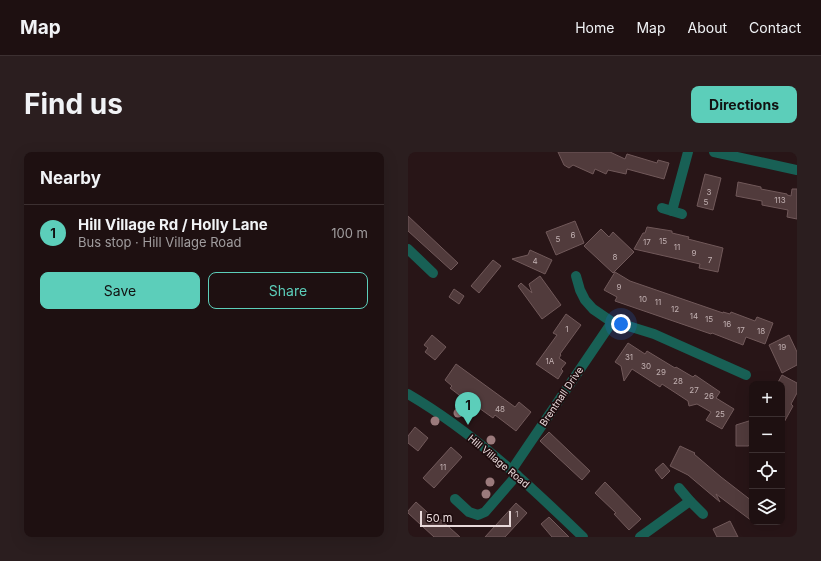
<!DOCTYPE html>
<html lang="en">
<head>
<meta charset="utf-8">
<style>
	body { margin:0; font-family:Inter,sans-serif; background:#2b1e1f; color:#f1f3f6 }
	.controls { position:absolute; right:12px; bottom:12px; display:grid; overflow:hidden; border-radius:8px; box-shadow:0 4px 16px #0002 }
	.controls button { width:36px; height:36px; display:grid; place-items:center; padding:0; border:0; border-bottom:1px solid #3c3031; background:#1e1011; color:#f1f3f6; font:20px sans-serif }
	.scale { position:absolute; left:12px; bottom:10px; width:91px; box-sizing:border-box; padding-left:4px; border:2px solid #e9dadb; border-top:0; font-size:11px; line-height:14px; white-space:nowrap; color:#e9dadb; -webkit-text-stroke:3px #1e0c0e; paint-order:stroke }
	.you { position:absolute; left:213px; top:172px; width:14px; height:14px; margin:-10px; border:3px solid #fff; border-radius:50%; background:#1a73e8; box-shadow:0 0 0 6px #1a73e833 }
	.badge { display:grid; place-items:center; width:26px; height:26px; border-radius:50%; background:#5cceba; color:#111; font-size:13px; font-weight:700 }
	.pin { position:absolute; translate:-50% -33px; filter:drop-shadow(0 1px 2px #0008) }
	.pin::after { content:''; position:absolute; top:21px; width:14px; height:12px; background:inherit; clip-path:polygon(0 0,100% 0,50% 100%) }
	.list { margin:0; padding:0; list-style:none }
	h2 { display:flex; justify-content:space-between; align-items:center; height:52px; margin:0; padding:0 16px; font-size:17px }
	h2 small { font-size:13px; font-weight:400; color:#a19d9f }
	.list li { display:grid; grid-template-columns:26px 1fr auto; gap:12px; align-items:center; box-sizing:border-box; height:56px; padding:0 16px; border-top:1px solid #3c3031 }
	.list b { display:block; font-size:15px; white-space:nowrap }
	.list p { margin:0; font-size:13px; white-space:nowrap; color:#a19d9f }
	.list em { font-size:13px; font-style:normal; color:#a19d9f }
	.actions { display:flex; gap:8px; padding:12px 16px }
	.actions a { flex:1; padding:9px 0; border:1px solid #5cceba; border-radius:8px; text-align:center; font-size:14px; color:#5cceba }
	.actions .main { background:#5cceba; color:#111 }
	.icon { flex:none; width:22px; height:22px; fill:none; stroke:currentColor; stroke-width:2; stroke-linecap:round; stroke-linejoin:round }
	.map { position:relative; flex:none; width:389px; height:385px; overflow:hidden; border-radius:8px }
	header { display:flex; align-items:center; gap:24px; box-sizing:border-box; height:56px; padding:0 20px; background:#1e1011; border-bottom:1px solid #3c3031 }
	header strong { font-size:19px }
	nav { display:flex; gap:22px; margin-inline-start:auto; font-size:14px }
	.intro { display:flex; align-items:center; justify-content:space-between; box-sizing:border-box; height:96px; padding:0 24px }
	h1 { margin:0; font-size:28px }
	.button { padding:10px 18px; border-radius:8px; background:#5cceba; color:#111; font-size:14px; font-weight:700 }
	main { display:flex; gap:24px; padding:0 24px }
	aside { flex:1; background:#1e1011; border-radius:8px; box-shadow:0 4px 16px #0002 }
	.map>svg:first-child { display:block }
</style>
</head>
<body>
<header>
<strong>Map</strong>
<nav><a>Home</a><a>Map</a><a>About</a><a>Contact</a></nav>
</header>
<div class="intro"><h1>Find us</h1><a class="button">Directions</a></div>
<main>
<aside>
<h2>Nearby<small></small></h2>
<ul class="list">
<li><span class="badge">1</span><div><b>Hill Village Rd / Holly Lane</b><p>Bus stop · Hill Village Road</p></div><em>100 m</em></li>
</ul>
<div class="actions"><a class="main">Save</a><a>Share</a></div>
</aside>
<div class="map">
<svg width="389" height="385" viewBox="0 0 389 385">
	<rect width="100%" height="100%" fill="#281517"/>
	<g fill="#513b3c" stroke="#71595a">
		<path d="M150,0h52l15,7 2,-5 30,9 1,-3 11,3 -5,16 -37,-10 -1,5 -18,-4 -2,4 -11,-5 -2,5 -20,-9 -4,3 -5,-3z"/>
		<path d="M297,22l16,4 -8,32 -16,-4z"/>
		<path d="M330,30l23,5v2l26,5v1l4,1 1,-7h5v30l-10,-2 1,-7 -26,-5v-4l-26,-5z"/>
		<path d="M0,64l50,47 -7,7 -43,-39z"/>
		<path d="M167,69l9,22 -28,12 -10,-23z"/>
		<path d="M239,75l25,4v2l17,4 -1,2 35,9 -5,24 -19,-4 1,-4 -66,-15 9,-16h2z"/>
		<path d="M193,77l8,8 4,-5 21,20 -21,21 -29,-27z"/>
		<path d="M122,98l22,10 -7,14 -33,-15 16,-4z"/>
		<path d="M85,108l8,6 -22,27 -8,-7z"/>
		<path d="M207,120l15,9 93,32v-1l7,2 1,-2 24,9 2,-4 16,6 -8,21 -19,-7 -3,8 -31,-12 -1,1 -96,-33 2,-4 -13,-7z"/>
		<path d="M132,124l21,29 -19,14 -24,-33 3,-3 11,10 -3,-9z"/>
		<path d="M46,137l10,7 -5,8 -10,-7z"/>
		<path d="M158,162l15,11 -21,29 1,1 -2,3 7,5 -5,6 2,2 -5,8 -22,-15 21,-29 -4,-2z"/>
		<path d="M24,183l14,12 -11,13 -10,-8 3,-4 -4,-3z"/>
		<path d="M381,183l8,17v13l-15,8 -13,-28z"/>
		<path d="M220,191l17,11 2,-3 28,17 1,-1 17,10 2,-2 25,17 -4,6 18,11 -12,20 -16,-9 5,-8 -14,-8 -8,2 -1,-5 -26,-17 -2,3 -28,-18 -8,12 -3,-15 -6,-4z"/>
		<path d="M48,212l59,43 4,-5 12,10 -15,19 -21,-16 -2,3 -14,-10 2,-2 -15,-12 -3,4 -13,-10 2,-2 -7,-6z"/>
		<path d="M374,223l15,8v10l-6,11 2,2 -11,20v-42h-5z"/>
		<path d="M344,268v24l-4,2h-12v-21z"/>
		<path d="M7,275l13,11 -10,13 -10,-8v-7z"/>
		<path d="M141,280l41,39 -8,9 -42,-39z"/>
		<path d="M272,294l15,7 -1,1 27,23 31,24v20l-36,-27 4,8 -32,-27 -18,-9z"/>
		<path d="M43,295l11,10 -28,31 -11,-10z"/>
		<path d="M255,311l7,8 -8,8 -7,-9z"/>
		<path d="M197,330l36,37 -12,11 -15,-16 2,-1 -21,-20z"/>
		<path d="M8,350l22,20 2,-3 20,18h-26l-26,-24v-2z"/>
		<path d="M108,351l11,10 -22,24h-20z"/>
		<path d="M141,365l20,20h-17l-11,-13z"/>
		<path d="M322,369l8,16h-21l-4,-8z"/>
	</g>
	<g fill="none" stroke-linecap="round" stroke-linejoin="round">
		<g stroke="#186055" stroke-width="10">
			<path d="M306,0l83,18"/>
			<path d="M254,56l20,6"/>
			<path d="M264,59l16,-59"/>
			<path d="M0,97l25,24"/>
			<path d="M168,124l4,14 5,10 8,9 19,13 13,3 29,9 92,41"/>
			<path d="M0,242c65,38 121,91 175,143"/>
			<path d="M103,319l101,-149"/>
			<path d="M271,336l11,13 13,13"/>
			<path d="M47,347l14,13 9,3 7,-3 32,-37"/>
			<path d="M232,385l50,-36"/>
		</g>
	</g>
	<g fill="#9b7a7c">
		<circle cx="50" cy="261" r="4.5"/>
		<circle cx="27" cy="269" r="4.5"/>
		<circle cx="83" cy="288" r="4.5"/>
		<circle cx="82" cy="330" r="4.5"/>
		<circle cx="78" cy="342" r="4.5"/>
	</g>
	<g text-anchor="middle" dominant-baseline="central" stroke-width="3.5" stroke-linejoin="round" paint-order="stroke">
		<g font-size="8" fill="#c3b2b3">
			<text x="301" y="40">3</text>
			<text x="372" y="48">113</text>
			<text x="298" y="50">5</text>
			<text x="165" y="83">6</text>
			<text x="150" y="87">5</text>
			<text x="255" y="89">15</text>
			<text x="239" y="90">17</text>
			<text x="269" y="95">11</text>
			<text x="286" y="101">9</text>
			<text x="207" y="105">8</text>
			<text x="302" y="108">7</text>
			<text x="127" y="109">4</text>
			<text x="211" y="135">9</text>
			<text x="235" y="147">10</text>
			<text x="250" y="150">11</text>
			<text x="267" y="157">12</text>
			<text x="286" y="164">14</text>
			<text x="301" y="167">15</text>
			<text x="319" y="172">16</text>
			<text x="159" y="177">1</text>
			<text x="333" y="178">17</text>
			<text x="353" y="179">18</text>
			<text x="374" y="195">19</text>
			<text x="221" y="205">31</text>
			<text x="142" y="209">1A</text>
			<text x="238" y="214">30</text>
			<text x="253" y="220">29</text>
			<text x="270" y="229">28</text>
			<text x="286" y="238">27</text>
			<text x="301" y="244">26</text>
			<text x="92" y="257">48</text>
			<text x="312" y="262">25</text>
			<text x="35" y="315">11</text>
			<text x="109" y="362">1</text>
		</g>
		<g font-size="10" fill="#e9dadb" stroke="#1e0c0e">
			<text transform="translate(153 244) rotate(-56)">Brentnall Drive</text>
			<text transform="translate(91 309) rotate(40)">Hill Village Road</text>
		</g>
	</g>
</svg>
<div class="controls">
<button>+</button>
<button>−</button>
<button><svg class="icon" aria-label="locate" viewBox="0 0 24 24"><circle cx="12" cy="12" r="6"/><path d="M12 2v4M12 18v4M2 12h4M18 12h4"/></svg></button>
<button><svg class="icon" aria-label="layers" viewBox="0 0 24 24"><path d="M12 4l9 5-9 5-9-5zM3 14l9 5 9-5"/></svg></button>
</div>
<div class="scale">50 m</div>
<div class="you"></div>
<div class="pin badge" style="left:60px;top:273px">1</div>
</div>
</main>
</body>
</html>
